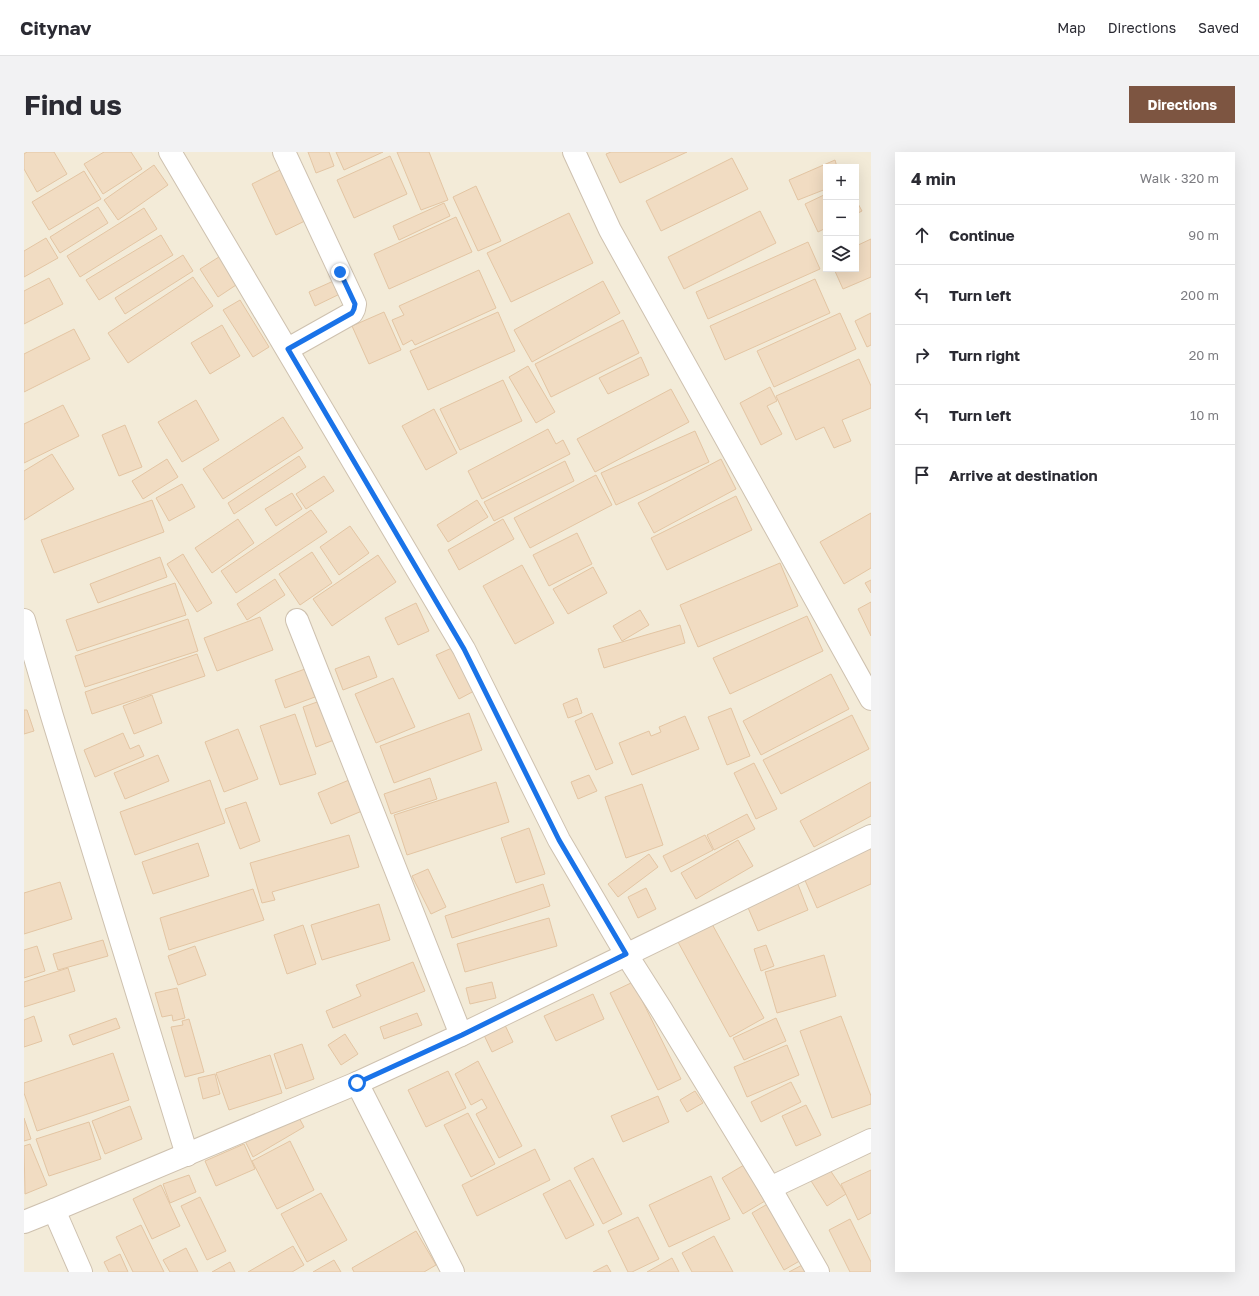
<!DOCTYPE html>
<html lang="en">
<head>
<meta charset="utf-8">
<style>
	body { margin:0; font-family:"Golos Text",sans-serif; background:#f2f2f3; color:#2b2b33 }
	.controls { position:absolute; right:12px; top:12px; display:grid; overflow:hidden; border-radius:0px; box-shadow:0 4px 16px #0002 }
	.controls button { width:36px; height:36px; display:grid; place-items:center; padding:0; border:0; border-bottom:1px solid #e1e1e2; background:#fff; color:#2b2b33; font:20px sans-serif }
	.stop { position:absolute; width:12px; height:12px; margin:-9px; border:3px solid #1a73e8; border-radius:50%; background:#fff }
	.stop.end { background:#1a73e8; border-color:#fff; box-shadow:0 1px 4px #0008 }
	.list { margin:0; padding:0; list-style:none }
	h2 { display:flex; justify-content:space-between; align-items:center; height:52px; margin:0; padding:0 16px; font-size:17px }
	h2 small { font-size:13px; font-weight:400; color:#7c7c81 }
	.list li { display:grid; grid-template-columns:26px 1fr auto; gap:12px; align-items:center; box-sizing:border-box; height:60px; padding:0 16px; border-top:1px solid #e1e1e2 }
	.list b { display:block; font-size:15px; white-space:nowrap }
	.list em { font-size:13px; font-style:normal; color:#7c7c81 }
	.icon { flex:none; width:22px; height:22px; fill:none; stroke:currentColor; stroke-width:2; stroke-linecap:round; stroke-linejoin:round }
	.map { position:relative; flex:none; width:847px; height:1120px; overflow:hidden; border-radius:0px }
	header { display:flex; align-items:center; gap:24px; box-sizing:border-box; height:56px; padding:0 20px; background:#fff; border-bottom:1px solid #e1e1e2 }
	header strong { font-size:19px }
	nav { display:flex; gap:22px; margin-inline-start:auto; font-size:14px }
	.intro { display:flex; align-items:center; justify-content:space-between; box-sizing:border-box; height:96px; padding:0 24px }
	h1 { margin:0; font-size:28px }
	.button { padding:10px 18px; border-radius:0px; background:#7d5541; color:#fff; font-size:14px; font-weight:700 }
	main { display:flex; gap:24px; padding:0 24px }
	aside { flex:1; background:#fff; border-radius:0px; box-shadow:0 4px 16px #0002 }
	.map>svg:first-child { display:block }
</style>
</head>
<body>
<header>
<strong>Citynav</strong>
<nav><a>Map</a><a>Directions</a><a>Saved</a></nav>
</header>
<div class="intro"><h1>Find us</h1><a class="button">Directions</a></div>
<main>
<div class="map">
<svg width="847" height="1120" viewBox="0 0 847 1120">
	<rect width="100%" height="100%" fill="#fcf8e9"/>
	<path fill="#f3ebd8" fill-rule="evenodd" d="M0,0h847v1120h-847zM802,15h30v102h-30z"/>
	<g fill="#f1dcc2" stroke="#e3c5a3">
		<path d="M3,0h27l13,22 -30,18 -13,-23v-15z"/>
		<path d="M80,0h27l11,17 -39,25 -19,-30z"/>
		<path d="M284,0h21l5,14 -18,7z"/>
		<path d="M312,0h47l-39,18z"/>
		<path d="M373,0h32l19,48 -27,10z"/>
		<path d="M587,0h76l-67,31 -14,-29z"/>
		<path d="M366,4l17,38 -53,24 -17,-38z"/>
		<path d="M708,6l16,31 -87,42 -15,-30z"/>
		<path d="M811,8l2,7h-11v22l-28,11 -9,-20z"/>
		<path d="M130,13l14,20 -50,35 -14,-20z"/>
		<path d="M262,15l25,51 -35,17 -24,-51z"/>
		<path d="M60,19l17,28 -52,31 -17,-28z"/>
		<path d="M452,34l25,55 -23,10 -25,-54z"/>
		<path d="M802,42v34l-8,4 -13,-28z"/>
		<path d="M832,48l6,11 -6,3z"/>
		<path d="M420,51l6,13 -51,24 -6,-14z"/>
		<path d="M74,55l10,16 -48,30 -10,-16z"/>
		<path d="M120,56l13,21 -77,48 -13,-21z"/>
		<path d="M736,59l16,32 -92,46 -16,-32z"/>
		<path d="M545,61l24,50 -82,39 -24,-49z"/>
		<path d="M432,65l16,35 -83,37 -15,-35z"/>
		<path d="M137,83l12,20 -74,45 -13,-20z"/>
		<path d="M22,86l12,20 -34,19v-26z"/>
		<path d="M847,87v38l-28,12 -9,-20h22v-23z"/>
		<path d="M784,90l12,27 -112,50 -12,-27z"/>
		<path d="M159,103l10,16 -68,43 -10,-16z"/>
		<path d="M198,103l17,28 -21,14 -18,-28z"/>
		<path d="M455,118l17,38 -81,37 -3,-5 -9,5 -11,-25 12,-5 -5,-9z"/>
		<path d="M169,125l20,29 -85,57 -20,-30z"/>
		<path d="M25,126l14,26 -39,20v-33z"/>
		<path d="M316,126l6,13 -31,15 -6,-14z"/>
		<path d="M791,127l15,34 -105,47 -15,-34z"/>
		<path d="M579,129l17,32 -88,49 -18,-32z"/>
		<path d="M216,148l29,47 -16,10 -30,-47z"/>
		<path d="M360,160l17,38 -32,14 -17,-38z"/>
		<path d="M474,160l17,39 -87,39 -18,-39z"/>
		<path d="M816,161l16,36 -82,38 -17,-36z"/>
		<path d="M847,161v32l-4,2 -12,-26z"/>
		<path d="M599,168l16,33 -88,44 -16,-33z"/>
		<path d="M198,173l18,31 -30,18 -19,-31z"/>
		<path d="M50,177l16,30 -66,33v-38z"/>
		<path d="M617,205l8,18 -41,19 -9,-16z"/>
		<path d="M835,207l12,27v22l-29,12 9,21 -17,7 -10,-21 -28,13 -20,-44z"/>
		<path d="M504,214l27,46 -19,11 -27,-46z"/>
		<path d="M479,228l19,41 -62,29 -20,-41z"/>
		<path d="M746,235l7,14 -10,5 15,28 -21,11 -21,-42z"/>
		<path d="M647,237l18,33 -94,50 -18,-33z"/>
		<path d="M172,248l23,40 -37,22 -24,-40z"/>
		<path d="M39,253l16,31 -55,27v-39z"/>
		<path d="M410,257l23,44 -31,17 -24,-44z"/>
		<path d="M259,265l20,31 -80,51 -20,-30z"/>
		<path d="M101,273l17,42 -23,9 -17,-41z"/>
		<path d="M524,277l8,15 7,-4 7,14 -88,45 -14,-28z"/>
		<path d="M671,279l14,31 -93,43 -15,-32z"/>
		<path d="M28,302l22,35 -50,31v-49z"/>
		<path d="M275,304l7,11 -72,47 -6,-11z"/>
		<path d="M143,307l11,18 -35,22 -11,-18z"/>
		<path d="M697,307l15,30 -82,44 -16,-30z"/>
		<path d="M541,309l9,20 -80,40 -10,-19z"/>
		<path d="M572,323l16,30 -82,43 -16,-30z"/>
		<path d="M300,324l10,15 -28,18 -10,-15z"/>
		<path d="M158,332l13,23 -26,14 -13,-23z"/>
		<path d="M268,341l10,16 -26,17 -11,-17z"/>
		<path d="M712,344l16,34 -85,40 -16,-32z"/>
		<path d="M128,348l12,32 -110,41 -13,-33z"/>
		<path d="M453,348l11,17 -40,25 -11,-17z"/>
		<path d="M287,358l16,22 -91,61 -15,-22z"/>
		<path d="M847,361v55l-27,16 -24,-42z"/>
		<path d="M214,367l16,24 -42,30 -17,-25z"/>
		<path d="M479,367l11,20 -55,31 -11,-20z"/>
		<path d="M326,374l19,27 -30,22 -19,-28z"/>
		<path d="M553,381l15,31 -43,22 -16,-31z"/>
		<path d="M288,400l20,31 -32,22 -21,-31z"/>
		<path d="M159,402l29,49 -15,9 -30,-48z"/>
		<path d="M354,403l18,27 -64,44 -19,-27z"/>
		<path d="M136,405l7,20 -69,26 -8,-19z"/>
		<path d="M756,411l18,43 -100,41 -18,-42z"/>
		<path d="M498,413l32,58 -39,21 -32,-58z"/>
		<path d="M569,415l14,26 -39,21 -15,-25z"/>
		<path d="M251,427l10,16 -38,25 -10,-16z"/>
		<path d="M847,428v13l-6,-10z"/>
		<path d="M151,431l11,32 -109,36 -11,-31z"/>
		<path d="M847,450v34l-13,-27z"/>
		<path d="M392,451l13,28 -31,14 -13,-27z"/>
		<path d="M616,458l9,15 -27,16 -9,-15z"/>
		<path d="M783,464l16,35 -93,43 -17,-36z"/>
		<path d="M236,465l13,33 -56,21 -13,-33z"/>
		<path d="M164,467l10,32 -113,36 -10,-31z"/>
		<path d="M656,473l5,18 -81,25 -6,-19z"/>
		<path d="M430,495l22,43 -17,9 -23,-44z"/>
		<path d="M173,502l8,22 -113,38 -7,-22z"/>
		<path d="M345,504l8,21 -34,13 -8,-21z"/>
		<path d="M281,517l10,28 -30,11 -10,-28z"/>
		<path d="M807,522l18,35 -88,46 -18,-34z"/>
		<path d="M369,526l22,49 -39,16 -21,-49z"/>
		<path d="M128,543l10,28 -28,11 -11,-28z"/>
		<path d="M553,546l5,15 -14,5 -5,-14z"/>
		<path d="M296,549l14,39 -18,7 -13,-40z"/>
		<path d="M707,556l19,48 -23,9 -19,-48z"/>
		<path d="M0,558h3l7,21 -10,3z"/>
		<path d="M445,561l13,37 -88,33 -14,-37z"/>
		<path d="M568,561l21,50 -17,7 -21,-49z"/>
		<path d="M271,562l21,60 -36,11 -20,-59z"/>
		<path d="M828,563l17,34 -88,45 -18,-34z"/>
		<path d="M661,564l14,33 -67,26 -13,-32 30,-12 2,5 10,-4 -2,-5z"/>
		<path d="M214,577l20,50 -34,13 -19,-50z"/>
		<path d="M99,581l7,16 9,-4 5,11 -49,21 -11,-27z"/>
		<path d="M134,603l11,26 -44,18 -11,-26z"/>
		<path d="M730,611l23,46 -21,10 -22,-46z"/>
		<path d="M565,623l8,16 -19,8 -7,-17z"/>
		<path d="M406,626l7,21 -46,15 -7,-20z"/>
		<path d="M186,628l15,43 -90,32 -15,-43z"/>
		<path d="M325,628l13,31 -31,13 -13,-31z"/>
		<path d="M472,630l13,40 -102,33 -13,-40z"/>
		<path d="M847,630v34l-57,31 -14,-26z"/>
		<path d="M618,632l21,61 -37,13 -21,-61z"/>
		<path d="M222,650l14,39 -20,8 -15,-40z"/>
		<path d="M723,662l8,15 -41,21 -7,-15z"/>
		<path d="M505,676l16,46 -29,9 -15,-45z"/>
		<path d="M325,683l10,32 -87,25 3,8 -13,3 -12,-40z"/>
		<path d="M681,683l8,15 -42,22 -8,-16z"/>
		<path d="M714,688l15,26 -57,33 -15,-26z"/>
		<path d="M174,691l11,33 -56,18 -11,-32z"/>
		<path d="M847,695v37l-54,24 -13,-30z"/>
		<path d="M625,702l9,13 -40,30 -10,-13z"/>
		<path d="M404,717l18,38 -15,7 -19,-38z"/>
		<path d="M36,730l12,37 -48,15v-41z"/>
		<path d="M773,730l11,28 -50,21 -12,-28z"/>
		<path d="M519,732l7,22 -98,32 -7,-22z"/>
		<path d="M622,736l10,21 -18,9 -10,-21z"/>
		<path d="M229,737l11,31 -95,30 -9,-32z"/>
		<path d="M355,752l11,36 -68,20 -11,-35z"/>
		<path d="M525,766l8,28 -92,26 -8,-28z"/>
		<path d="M688,772l52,94 -34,19 -52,-95z"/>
		<path d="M279,773l13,39 -29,10 -13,-39z"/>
		<path d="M79,788l5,16 -50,14 -5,-16z"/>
		<path d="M742,793l8,21 -13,5 -7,-22z"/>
		<path d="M13,794l8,25 -21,7v-28z"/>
		<path d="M171,794l11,29 -28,10 -10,-29z"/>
		<path d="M800,803l12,41 -59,17 -12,-41z"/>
		<path d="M389,810l12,29 -92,37 -7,-17 35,-15 -5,-11z"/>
		<path d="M44,816l7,23 -51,16v-25z"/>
		<path d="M468,830l4,16 -26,6 -4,-16z"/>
		<path d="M609,830l48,97 -23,11 -48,-97z"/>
		<path d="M153,836l8,30 -12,3 -1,-6 -10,2 -7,-24z"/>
		<path d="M569,842l11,25 -48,22 -12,-25z"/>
		<path d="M393,861l5,12 -38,14 -4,-12z"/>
		<path d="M10,864l8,25 -18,6v-27z"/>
		<path d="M817,864l30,80v8l-39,14 -32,-87z"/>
		<path d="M92,866l4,10 -47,17 -4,-10z"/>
		<path d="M752,866l10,23 -42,19 -11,-22z"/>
		<path d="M165,867l15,53 -19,5 -14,-50 12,-2 -1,-4z"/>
		<path d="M480,871l9,19 -21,10 -9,-19z"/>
		<path d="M321,882l13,20 -17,11 -13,-20z"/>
		<path d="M278,892l12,35 -28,10 -12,-35z"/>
		<path d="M763,893l12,30 -52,22 -13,-30z"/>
		<path d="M89,901l16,47 -92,31 -13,-38v-10z"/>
		<path d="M246,903l12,38 -53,17 -13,-37z"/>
		<path d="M454,909l44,85 -23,12 -23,-44 11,-6 -5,-9 -11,6 -16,-31z"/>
		<path d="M424,919l18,37 -40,19 -18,-37z"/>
		<path d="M191,922l5,20 -17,5 -5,-21z"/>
		<path d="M767,930l10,20 -40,20 -10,-20z"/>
		<path d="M671,939l8,12 -16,9 -7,-12z"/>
		<path d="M634,944l11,26 -46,20 -12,-26z"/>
		<path d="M782,953l15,30 -25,11 -14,-30z"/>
		<path d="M106,954l12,33 -37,15 -13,-33z"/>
		<path d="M272,960l8,15 -51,30 -8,-16z"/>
		<path d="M444,961l27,51 -24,13 -27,-52z"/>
		<path d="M0,966l7,21 -7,2z"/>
		<path d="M65,970l12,37 -52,17 -13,-37z"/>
		<path d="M266,989l24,49 -37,19 -25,-48z"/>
		<path d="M6,992l17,41 -22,9 -1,-48z"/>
		<path d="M220,992l11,25 -39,17 -11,-25z"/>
		<path d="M511,997l15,31 -73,36 -15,-31z"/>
		<path d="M569,1006l29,56 -19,10 -29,-56z"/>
		<path d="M802,1012l20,30 -19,12 -19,-30z"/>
		<path d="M720,1013l21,36 -22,13 -21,-36z"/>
		<path d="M847,1018v43l-13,7 -17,-36z"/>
		<path d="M165,1023l7,17 -26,11 -7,-19z"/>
		<path d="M687,1024l19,43 -61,28 -20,-42z"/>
		<path d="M546,1028l24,45 -28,14 -23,-45z"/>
		<path d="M137,1033l19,41 -28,13 -19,-40z"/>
		<path d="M297,1041l26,47 -40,22 -26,-48z"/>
		<path d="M176,1045l26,54 -19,9 -26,-54z"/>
		<path d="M747,1050l32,57 -19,11 -32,-57z"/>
		<path d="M614,1065l21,42 -27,13h-4l-20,-41z"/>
		<path d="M826,1067l21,43v10h-21l-21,-42z"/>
		<path d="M117,1073l23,47h-31l-17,-35z"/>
		<path d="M392,1079l20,34 -12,7h-70l-2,-4z"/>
		<path d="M690,1084l19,36h-41l-10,-19z"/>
		<path d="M269,1094l11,19 -12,7h-44z"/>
		<path d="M162,1096l12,24h-28l-7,-12z"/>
		<path d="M96,1102l8,18h-19l-5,-10z"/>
		<path d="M648,1106l7,14h-32z"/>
		<path d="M310,1108l7,12h-28z"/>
		<path d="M206,1110l5,10h-23z"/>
		<path d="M780,1112l5,8h-20z"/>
		<path d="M583,1113l4,7h-18z"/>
	</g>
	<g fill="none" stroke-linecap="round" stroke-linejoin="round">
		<g stroke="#cec1af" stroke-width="24">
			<g id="street">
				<path d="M146,0l294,497 95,191 67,114 35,55 109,179 48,84"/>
				<path d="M260,0l71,152 -1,5 -2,4 -64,36"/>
				<path d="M550,0l36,78 261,469"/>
				<path d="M0,468l28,96 135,439"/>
				<path d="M273,468l164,415"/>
				<path d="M333,931l96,189"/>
				<path d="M746,1036l101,-48"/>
				<path d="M30,1058l27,62"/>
				<path d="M0,1070l30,-12 303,-127 104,-48 410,-199"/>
			</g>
		</g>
		<use href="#street" stroke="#fff" stroke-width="22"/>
	</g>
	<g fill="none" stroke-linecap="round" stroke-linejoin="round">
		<path stroke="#1a73e8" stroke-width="5" d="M316,120l15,32 -1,5 -2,4 -64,36 176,300 95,191 67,114 -164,81 -105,48"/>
	</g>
</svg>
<div class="controls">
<button>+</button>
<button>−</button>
<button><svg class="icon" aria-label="layers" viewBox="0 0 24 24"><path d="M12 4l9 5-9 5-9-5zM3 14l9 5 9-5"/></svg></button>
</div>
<div class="stop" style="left:333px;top:931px"></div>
<div class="stop end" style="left:316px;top:120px"></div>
</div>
<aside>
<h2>4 min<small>Walk · 320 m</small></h2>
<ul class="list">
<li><svg class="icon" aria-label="ahead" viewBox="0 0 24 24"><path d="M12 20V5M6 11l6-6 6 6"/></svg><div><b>Continue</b></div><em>90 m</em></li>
<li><svg class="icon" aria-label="left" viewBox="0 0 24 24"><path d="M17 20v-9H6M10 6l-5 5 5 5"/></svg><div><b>Turn left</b></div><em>200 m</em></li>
<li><svg class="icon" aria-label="right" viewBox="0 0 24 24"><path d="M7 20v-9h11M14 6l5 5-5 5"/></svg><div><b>Turn right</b></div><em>20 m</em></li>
<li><svg class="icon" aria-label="left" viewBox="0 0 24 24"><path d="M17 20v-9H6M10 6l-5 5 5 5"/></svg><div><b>Turn left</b></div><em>10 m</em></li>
<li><svg class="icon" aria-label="arrive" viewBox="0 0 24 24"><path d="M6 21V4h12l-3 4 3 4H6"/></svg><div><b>Arrive at destination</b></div></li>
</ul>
</aside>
</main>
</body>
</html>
